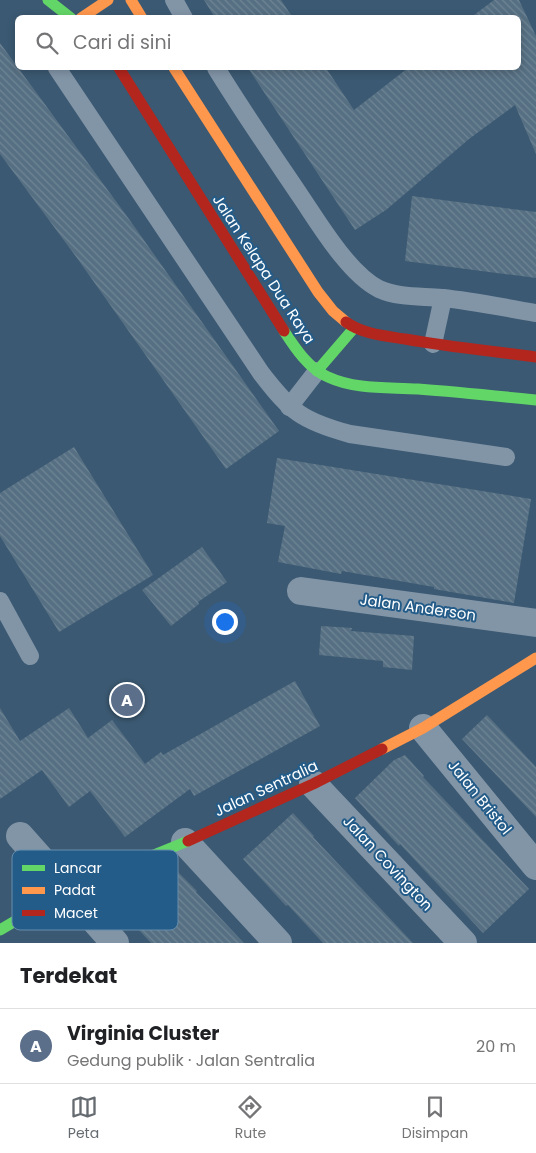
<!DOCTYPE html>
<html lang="id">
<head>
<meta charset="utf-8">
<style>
	body { margin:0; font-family:Poppins,sans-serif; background:#f6f6f6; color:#202124 }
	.you { position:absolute; left:224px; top:621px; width:18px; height:18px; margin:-12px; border:4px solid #fff; border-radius:50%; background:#1a73e8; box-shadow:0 0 0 8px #1a73e833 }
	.badge { display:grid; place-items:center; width:32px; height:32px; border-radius:50%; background:#656b70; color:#fff; font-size:16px; font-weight:700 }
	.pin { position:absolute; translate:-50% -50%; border:2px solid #fff; box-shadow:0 1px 5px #0006 }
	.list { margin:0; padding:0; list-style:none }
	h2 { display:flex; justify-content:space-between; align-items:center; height:65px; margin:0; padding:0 20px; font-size:21px }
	h2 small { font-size:16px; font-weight:400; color:#757577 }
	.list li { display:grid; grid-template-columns:32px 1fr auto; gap:15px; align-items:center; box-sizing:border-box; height:75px; padding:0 20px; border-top:1px solid #e0e0e0 }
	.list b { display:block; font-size:19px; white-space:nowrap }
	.list p { margin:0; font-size:16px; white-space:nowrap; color:#757577 }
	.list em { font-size:16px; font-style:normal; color:#757577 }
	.icon { flex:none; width:28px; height:28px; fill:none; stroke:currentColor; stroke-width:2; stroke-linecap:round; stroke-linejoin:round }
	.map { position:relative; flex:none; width:536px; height:943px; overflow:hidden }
	.search { position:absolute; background:#fff; box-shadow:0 2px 8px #0003; left:15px; right:15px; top:15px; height:55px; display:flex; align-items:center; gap:12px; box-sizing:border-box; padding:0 18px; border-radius:8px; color:#757577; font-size:19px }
	.sheet { height:140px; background:#fff }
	nav { display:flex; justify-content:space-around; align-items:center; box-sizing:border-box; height:70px; border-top:1px solid #e0e0e0; background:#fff; font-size:14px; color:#757577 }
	nav a { display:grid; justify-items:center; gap:2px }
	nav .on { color:#656b70 }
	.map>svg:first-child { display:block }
</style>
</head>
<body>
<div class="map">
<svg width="536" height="943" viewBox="0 0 536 943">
	<defs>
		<pattern id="building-back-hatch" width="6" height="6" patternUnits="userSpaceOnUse" patternTransform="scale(1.25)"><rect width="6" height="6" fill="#566f82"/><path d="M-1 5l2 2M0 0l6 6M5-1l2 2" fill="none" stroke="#6f8595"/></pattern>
	</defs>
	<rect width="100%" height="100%" fill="#3b5972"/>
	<g fill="url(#building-back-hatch)">
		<path d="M204,0h77l12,18h-78z"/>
		<path d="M494,0h25l17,36v118l-21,-49 -46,34 -83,71 -31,20 -107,-162h78l28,42 54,-42h110v-50h-43l-1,-3z"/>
		<path d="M0,43l129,176 150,212 -53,38 -149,-211 -77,-104z"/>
		<path d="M412,196l124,16v66l-131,-17z"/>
		<path d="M74,447l79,128 -94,57 -59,-96v-43z"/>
		<path d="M277,458l254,41 -17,104 -80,-14v-2l-92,-16 -1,3 -63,-12 7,-36 -18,-3z"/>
		<path d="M202,547l25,35 -29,20 1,2 -28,22 -29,-36z"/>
		<path d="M321,626l31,2 -1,3 63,5 -2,34 -29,-3v-6l-64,-6z"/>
		<path d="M295,681l25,45 -126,70 -4,-7 -65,48 -35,-46 -21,16 -27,-37 -42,29v-91l20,33 49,-33 19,30 24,-18 33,44 16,-12 2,3z"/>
		<path d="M487,715l49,52v50l-74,-78z"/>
		<path d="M405,755l19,21 -1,1 106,112 -46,44 -83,-89 -1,2 -44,-48 39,-38z"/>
		<path d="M293,813l21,23 -1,1 100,106h-90l-35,-38 -2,1 -43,-47z"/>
		<path d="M175,869l22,22 -1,1 48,51h-93l-25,-27z"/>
	</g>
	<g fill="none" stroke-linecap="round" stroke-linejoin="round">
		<g stroke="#8295a7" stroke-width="18">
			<path d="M174,0l10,18"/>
			<path d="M57,68l204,305c30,39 41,48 89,61l156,23"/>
			<path d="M216,68c27,44 56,86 85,129 19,28 48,77 78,92 20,9 42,7 63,9 32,3 63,10 94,15"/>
			<path d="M433,344l10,-46"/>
			<path d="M289,407l28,-36"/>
			<path d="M0,601l30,55"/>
		</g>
		<g stroke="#8295a7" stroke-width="28">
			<path d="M301,591l235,32"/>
			<path d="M423,728l113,138"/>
			<path d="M313,784l150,159"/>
			<path d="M20,836l95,107"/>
			<path d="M185,842l93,101"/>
		</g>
		<g stroke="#63d668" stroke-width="11">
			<path d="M48,0l23,18"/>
			<path d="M284,331c11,17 25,38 44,46 28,13 61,10 90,12 40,3 79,7 118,11"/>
			<path d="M317,371l37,-43"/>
			<path d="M0,930l68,-40 120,-49"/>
		</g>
		<g stroke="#ff974d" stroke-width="11">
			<path d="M131,0l11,18"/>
			<path d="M81,18l27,-18"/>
			<path d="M174,68l144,224 15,19 13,11"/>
			<path d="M382,749l41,-21 113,-70"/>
		</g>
		<g stroke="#b3261e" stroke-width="11">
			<path d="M119,68l165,263"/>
			<path d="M346,322c16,12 40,14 59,17 44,8 87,12 131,18"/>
			<path d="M188,841l125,-57 69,-35"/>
		</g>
	</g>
	<g text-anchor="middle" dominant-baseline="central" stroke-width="4" stroke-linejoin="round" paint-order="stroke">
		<g font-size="15" fill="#fff" stroke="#245c89">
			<text transform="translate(264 269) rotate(57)">Jalan Kelapa Dua Raya</text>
			<text transform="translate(418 607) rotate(8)">Jalan Anderson</text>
			<text transform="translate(266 788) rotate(-25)">Jalan Sentralia</text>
			<text transform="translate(480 797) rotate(51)">Jalan Bristol</text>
			<text transform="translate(388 863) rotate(47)">Jalan Covington</text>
		</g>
	</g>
	<rect x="12" y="850" width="166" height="80" rx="8" fill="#245c89" stroke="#668dac" stroke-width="1"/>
	<rect x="22" y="865" width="23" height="6" fill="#63d668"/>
	<rect x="22" y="887" width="23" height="7" fill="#ff974d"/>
	<rect x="22" y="910" width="23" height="6" fill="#b3261e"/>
	<g font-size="14" fill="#fff">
		<text x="54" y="873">Lancar</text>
		<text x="54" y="895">Padat</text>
		<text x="54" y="918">Macet</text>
	</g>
</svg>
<div class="you"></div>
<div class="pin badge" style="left:127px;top:700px;background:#5c6f8a">A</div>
<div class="search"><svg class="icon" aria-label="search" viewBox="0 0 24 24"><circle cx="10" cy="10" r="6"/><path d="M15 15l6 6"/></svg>Cari di sini</div>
</div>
<section class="sheet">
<h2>Terdekat<small></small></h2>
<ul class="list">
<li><span class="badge" style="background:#5c6f8a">A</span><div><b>Virginia Cluster</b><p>Gedung publik · Jalan Sentralia</p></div><em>20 m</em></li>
</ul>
</section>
<nav>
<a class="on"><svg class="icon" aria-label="map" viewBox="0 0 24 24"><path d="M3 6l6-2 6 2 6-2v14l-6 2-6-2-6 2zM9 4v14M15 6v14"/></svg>Peta</a>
<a><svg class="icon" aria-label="directions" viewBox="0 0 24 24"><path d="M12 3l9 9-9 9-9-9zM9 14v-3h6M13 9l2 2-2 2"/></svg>Rute</a>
<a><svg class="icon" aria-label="saved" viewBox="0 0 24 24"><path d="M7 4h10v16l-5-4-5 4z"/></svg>Disimpan</a>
</nav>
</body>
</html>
